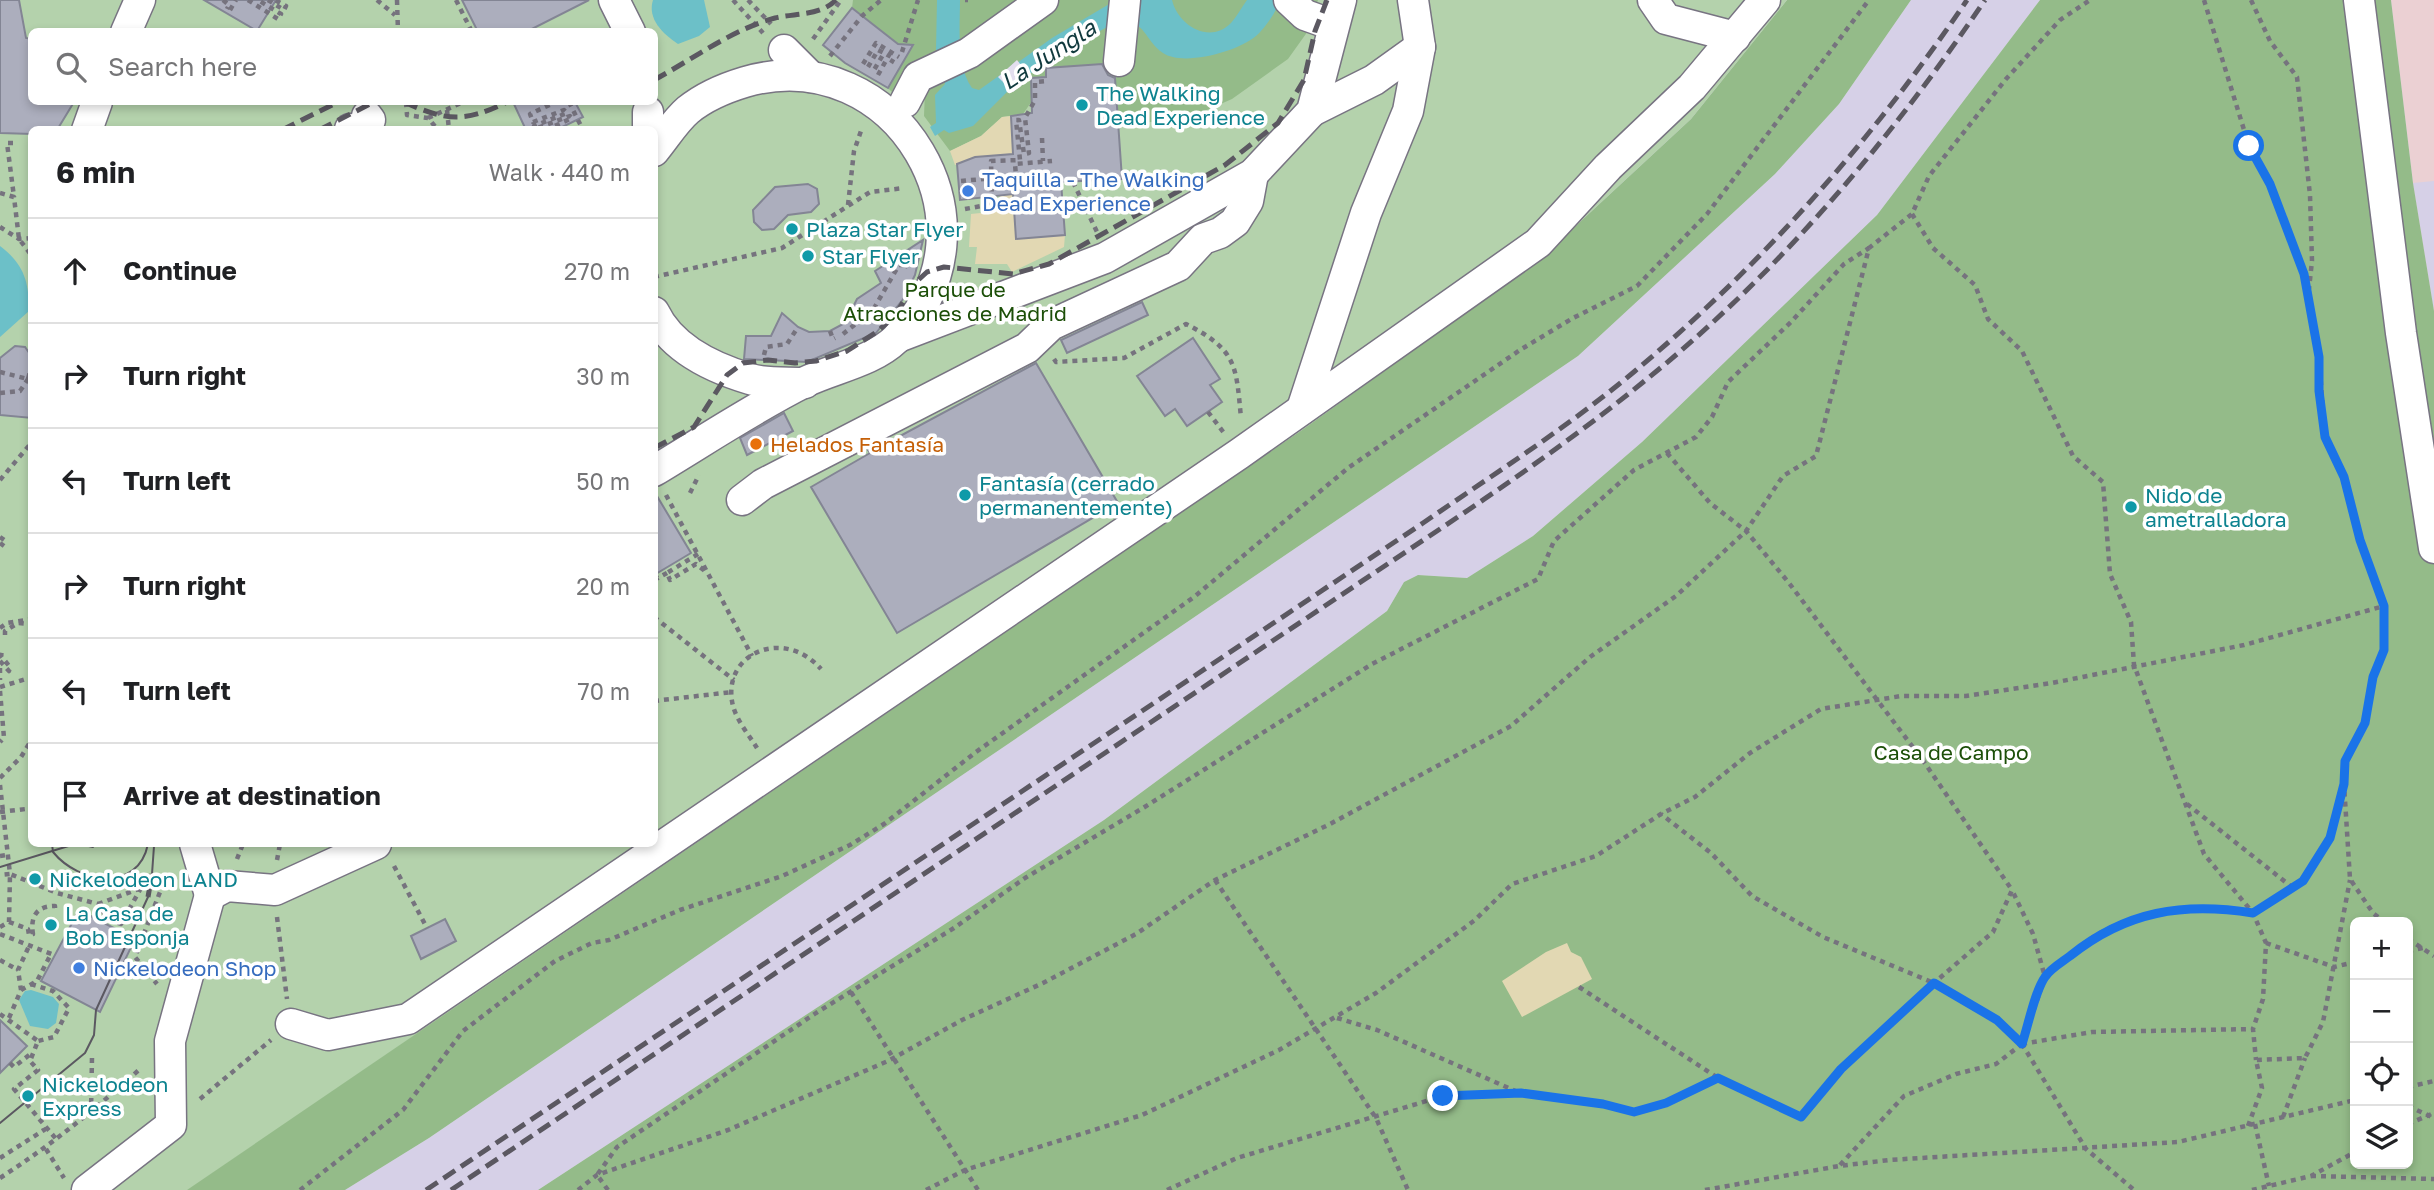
<!DOCTYPE html>
<html lang="en">
<head>
<meta charset="utf-8">
<style>
	body { margin:0; font-family:"Golos Text",sans-serif; background:#f6f6f6; color:#202124 }
	.controls { position:absolute; right:21px; bottom:21px; display:grid; overflow:hidden; border-radius:10px; box-shadow:0 4px 10px #0003 }
	.controls button { width:63px; height:63px; display:grid; place-items:center; padding:0; border:0; border-bottom:2px solid #e0e0e0; background:#fff; color:#202124; font:35px sans-serif }
	.stop { position:absolute; width:21px; height:21px; margin:-16px; border:5px solid #1a73e8; border-radius:50%; background:#fff }
	.stop.end { background:#1a73e8; border-color:#fff; box-shadow:0 2px 7px #0008 }
	.list { margin:0; padding:0; list-style:none }
	h2 { display:flex; justify-content:space-between; align-items:center; height:91px; margin:0; padding:0 28px; font-size:30px }
	h2 small { font-size:23px; font-weight:400; color:#757577 }
	.list li { display:grid; grid-template-columns:46px 1fr auto; gap:21px; align-items:center; box-sizing:border-box; height:105px; padding:0 28px; border-top:2px solid #e0e0e0 }
	.list b { display:block; font-size:26px; white-space:nowrap }
	.list em { font-size:23px; font-style:normal; color:#757577 }
	.icon { flex:none; width:38px; height:38px; fill:none; stroke:currentColor; stroke-width:2; stroke-linecap:round; stroke-linejoin:round }
	.map { position:relative; flex:none; width:2434px; height:1190px; overflow:hidden }
	.search { position:absolute; background:#fff; box-shadow:0 4px 10px #0003; left:28px; top:28px; width:630px; height:77px; display:flex; align-items:center; gap:18px; box-sizing:border-box; padding:0 24px; border-radius:10px; color:#757577; font-size:26px }
	.panel { position:absolute; background:#fff; box-shadow:0 4px 10px #0003; left:28px; top:126px; width:630px; height:721px; border-radius:10px }
	.map>svg:first-child { display:block }
</style>
</head>
<body>
<div class="map">
<svg width="2434" height="1190" viewBox="0 0 2434 1190">
	<rect width="100%" height="100%" fill="#e3deef"/>
	<path fill="#ebd0d3" d="M2391,0h43v311l-21,-128z"/>
	<g fill="#d6d0e7">
		<path d="M1911,0h129l-163,215 -235,227 -109,94 -66,42 -49,-3 -14,7 -17,29 -283,209 -566,370h-193l84,-52 1149,-782 197,-182 64,-70z"/>
		<path d="M2434,181v130l-21,-128z"/>
	</g>
	<path fill="#b4d2ac" fill-rule="evenodd" d="M0,0h1787l-96,119 -152,141 -237,170 -1114,760h-188zM32,32h622v70h-622zM32,130h622v714h-622z"/>
	<g fill="#94bb89" fill-rule="evenodd">
		<path d="M853,0h465l-10,31 -20,28 -56,40 -48,21 -66,4 -5,-61 -67,5v9l-15,1 1,23 -9,13 -21,3 -21,19 -31,15 -26,-35 1,-26 -32,3 -5,-5 17,-30 -32,-18 -17,29 -5,-2 29,-37 -28,-22z"/>
		<path d="M1787,0h124l-72,104 -64,70 -197,182 -1149,782 -84,52h-158l1115,-760 237,-170 152,-141z"/>
		<path d="M2040,0h351l22,183 21,128v879h-1896l566,-370 283,-209 17,-29 14,-7 49,3 66,-42 109,-94 235,-227zM2355,922h53v242h-53z"/>
	</g>
	<g fill="#e2d8b3">
		<path d="M1011,116l2,38 -58,11 -5,-14 31,-15 21,-19z"/>
		<path d="M1000,189l46,9 -33,3 3,37 49,-3 -1,12 -52,25 -5,-8h-32l2,-17h-8l2,-33 28,-3z"/>
		<path d="M1567,943l4,9 10,5 11,22 -70,38 -20,-36 44,-29z"/>
	</g>
	<g fill="#6cc0c8">
		<path d="M653,0h51l6,27 -11,9 -21,8c-15,-10 -31,-25 -25,-44z"/>
		<path d="M937,0h23c0,27 -4,66 12,88l7,2 73,-52 64,-38h56c6,25 37,45 59,23 6,-7 11,-16 16,-23h33c-3,11 -15,28 -24,36 -17,15 -73,31 -93,17 -20,-14 -16,-33 -46,-32l-73,43 -31,22 -40,40 -24,7 -5,-3 -9,6 -5,-9 6,-4 -1,-28 10,-11 -9,-34z"/>
		<path d="M0,246c24,18 29,36 29,65l-29,26z"/>
		<path d="M31,990l22,7 6,7 -3,19 -8,6 -18,-3 -11,-26 6,-9z"/>
	</g>
	<path fill="#e3deef" d="M1017,60l14,18 -18,14 -15,-15z"/>
	<g fill="#acaebd" stroke="#838594" stroke-width="2">
		<path d="M0,0h19l7,38 6,1v63h42l-17,28h-25v4l-32,-1z"/>
		<path d="M204,0h72l-19,31z"/>
		<path d="M462,0h127l-63,32h-48z"/>
		<path d="M852,8l46,36 15,1 -25,43 -43,-25 -22,-18z"/>
		<path d="M1102,64l6,11 7,3 7,101 -61,3 4,53 -49,4 -3,-45 -53,6 -3,-36 18,-7 38,-3 -2,-38 21,-3 -1,-35 15,-1v-9z"/>
		<path d="M513,102h62l8,15 -27,13h-30z"/>
		<path d="M808,184l9,5 2,15 -8,8 -23,3 -14,14 -12,1 -8,-8 -1,-12 22,-23z"/>
		<path d="M923,240l-8,35 -11,23 -28,35 -69,29 -63,-3 2,-23h25l11,-23 16,14 11,5 21,-1 15,-8 12,-24 24,-16 -6,-12z"/>
		<path d="M1142,302l6,13 -81,38 -6,-13z"/>
		<path d="M1193,338l27,41 -10,6 12,17 -35,24 -12,-17 -10,7 -28,-40z"/>
		<path d="M15,346l10,1 7,10v61l-32,-3v-57z"/>
		<path d="M1036,363l82,140 -221,130 -86,-146 59,-34 -2,-3 20,-11 1,3z"/>
		<path d="M784,413l9,18 -46,24 -7,-17z"/>
		<path d="M654,491l37,62 -37,22z"/>
		<path d="M79,910l56,29 -35,73 -59,-31z"/>
		<path d="M445,919l11,22 -35,18 -10,-23z"/>
		<path d="M0,1020l27,26 -27,27z"/>
	</g>
	<g fill="none" stroke-linecap="round" stroke-linejoin="round">
		<g stroke="#787482" stroke-width="33">
			<g id="minor">
				<path d="M614,0l16,32"/>
				<path d="M1289,0l16,15 28,10"/>
				<path d="M1653,0l13,19 69,18"/>
				<path d="M2359,0l42,333 33,215"/>
				<path d="M126,32l14,-32"/>
				<path d="M784,50l27,27"/>
				<path d="M1119,61l6,-61"/>
				<path d="M905,102l13,-25 51,-24 74,-53"/>
				<path d="M1312,111l62,-31 46,-33"/>
				<path d="M648,112v18"/>
				<path d="M367,116l3,4"/>
				<path d="M350,129v1"/>
				<path d="M87,130l10,-28"/>
				<path d="M654,151c11,-13 21,-30 34,-41 16,-13 37,-22 57,-28 151,-44 264,146 151,257 -24,23 -62,29 -91,43 -52,26 -101,59 -151,89"/>
				<path d="M654,312c17,36 59,56 96,67 17,5 38,3 55,4"/>
				<path d="M898,337l207,-79 148,-84 59,-63 29,-111"/>
				<path d="M1302,409l64,-196 42,-102 12,-64 -7,-47"/>
				<path d="M742,500l21,-16 264,-136 24,-23 127,-59 25,-27 17,-6 15,-11 13,-21 5,-27"/>
				<path d="M195,844l15,51"/>
				<path d="M210,895l17,-9 48,4 101,-46"/>
				<path d="M291,1024l37,11 80,-16 831,-565 299,-211 70,-76 84,-80 73,-87"/>
				<path d="M87,1190l84,-65 -1,-84 40,-146"/>
			</g>
		</g>
		<g stroke="#76737e" stroke-width="4.5" stroke-dasharray="5 5" stroke-linecap="butt">
			<path d="M223,0l6,5 -2,4"/>
			<path d="M248,0l30,19 3,-5 -23,-14"/>
			<path d="M268,0l16,10 2,-4 -11,-6"/>
			<path d="M377,0l18,15"/>
			<path d="M397,0l1,32"/>
			<path d="M456,0l16,32"/>
			<path d="M733,0l30,33"/>
			<path d="M748,0l23,24"/>
			<path d="M965,0h3"/>
			<path d="M2204,0l45,146 21,38 34,90 15,83 6,80 19,40 16,63 24,66v44l-11,27 -8,46 -20,38 -1,23 6,95 23,34 11,9"/>
			<path d="M2251,0l19,41 27,36 13,118 2,66 -3,28"/>
			<path d="M230,10l6,-10"/>
			<path d="M813,39l28,-39"/>
			<path d="M902,52l16,-52"/>
			<path d="M830,56l32,-40 19,-16"/>
			<path d="M863,64l13,-21 23,14"/>
			<path d="M868,67l10,-17 6,3 -10,17"/>
			<path d="M878,75l11,-20 5,3 -3,5"/>
			<path d="M406,102l1,13 21,3 10,12"/>
			<path d="M569,102l14,28"/>
			<path d="M447,110l2,20"/>
			<path d="M428,118l35,-16"/>
			<path d="M546,130l26,-12 -2,-2 -35,13 -1,-3 33,-13 -3,-3 -31,12 -3,-8 26,-12"/>
			<path d="M1042,138l1,23"/>
			<path d="M13,143h-6l7,54"/>
			<path d="M961,181l55,-5 -1,-12 37,-3"/>
			<path d="M1073,182l24,50"/>
			<path d="M0,193l14,4 5,42 13,17"/>
			<path d="M848,205l6,-54 8,-23"/>
			<path d="M965,209l27,-5 -1,-43 29,-1 -4,-40h3l5,34 5,-1 -4,-35 10,-18v-18l12,-1"/>
			<path d="M1912,214l21,34 42,37 13,34 34,32 51,105 30,26 7,92 21,48 3,43 70,189 49,59 13,30 -3,56 -10,30 3,31"/>
			<path d="M0,227l19,12 13,-1"/>
			<path d="M654,277l128,-29 88,-56 34,-4"/>
			<path d="M830,331l3,8 2,-1"/>
			<path d="M843,334l30,-24 26,-45h7l-1,3"/>
			<path d="M764,355l2,-8 21,-3 11,-17"/>
			<path d="M1054,359l2,3 68,-4 62,-34c51,26 50,41 55,94"/>
			<path d="M32,364l-4,15 4,9"/>
			<path d="M0,372l28,7"/>
			<path d="M0,393l20,-2 8,-12h4"/>
			<path d="M1208,412l16,21"/>
			<path d="M1667,453l43,50 36,28 43,52 135,179 88,128 -19,42 -59,51 63,37 25,24 64,105 48,41"/>
			<path d="M0,480l32,-38"/>
			<path d="M690,493l9,-18"/>
			<path d="M666,495l86,161"/>
			<path d="M0,537l7,5"/>
			<path d="M0,543l4,3"/>
			<path d="M698,554l-31,19 3,7 26,-16 9,7"/>
			<path d="M654,576l4,2 9,-5"/>
			<path d="M654,617l80,63"/>
			<path d="M0,628l7,-5 25,-4"/>
			<path d="M5,635v-4l13,-8 14,1"/>
			<path d="M0,661l9,10 1,-4 -9,-11 1,-5"/>
			<path d="M0,668v12"/>
			<path d="M0,687l32,-10"/>
			<path d="M0,691l4,47 -4,4"/>
			<path d="M654,701l78,-9"/>
			<path d="M757,748c-8,-13 -20,-27 -24,-42 -13,-52 50,-80 88,-37"/>
			<path d="M0,778l21,-21 11,-18"/>
			<path d="M0,785l10,89 -10,1"/>
			<path d="M2187,804l106,84"/>
			<path d="M0,812l26,-3"/>
			<path d="M0,856l7,-1"/>
			<path d="M237,859l6,-15"/>
			<path d="M277,860l3,-16"/>
			<path d="M394,866l33,62"/>
			<path d="M1215,880l161,238 32,72"/>
			<path d="M98,904l43,-16"/>
			<path d="M277,917l10,82"/>
			<path d="M9,922l19,7 1,6 4,-1c-3,-18 4,-28 22,-28v5"/>
			<path d="M0,927l9,-5 1,-48 47,19 41,11 10,15 13,5 20,-36 16,-4 3,8 -25,65 22,27"/>
			<path d="M0,934l54,21"/>
			<path d="M2408,939l26,17"/>
			<path d="M2266,943l68,24 21,-5"/>
			<path d="M2408,951l15,-3"/>
			<path d="M0,960l18,10"/>
			<path d="M2045,977c16,-14 32,-30 50,-41 47,-29 105,-31 158,-23l50,-32 27,-43 13,-51"/>
			<path d="M31,984l22,7 16,17 -15,29 -16,4"/>
			<path d="M1579,987l139,91"/>
			<path d="M21,990l16,-9 14,-27"/>
			<path d="M851,992l127,198"/>
			<path d="M0,1014l38,27 -8,20 8,9 -24,19 43,51"/>
			<path d="M9,1018l12,-28 -3,-20 12,-26"/>
			<path d="M1337,1018l40,12 143,63"/>
			<path d="M2022,1044l70,-12 161,-3"/>
			<path d="M10,1063l4,4 19,-15"/>
			<path d="M2408,1087l26,-6"/>
			<path d="M200,1099l71,-59"/>
			<path d="M2408,1106l26,12"/>
			<path d="M91,1113l1,-56"/>
			<path d="M2283,1117l22,-59"/>
			<path d="M2255,1124l14,62"/>
			<path d="M2408,1124l26,-11"/>
			<path d="M2248,1126l14,-38 -6,-28 49,-2 18,-36 27,-142"/>
			<path d="M46,1149l18,29"/>
			<path d="M0,1158l44,-28 -1,-2"/>
			<path d="M1840,1165l64,-69 52,-22 40,-10 26,-20 23,-67 -12,-43 -21,-44"/>
			<path d="M2311,1176l123,3"/>
			<path d="M0,1178c51,-33 96,-69 141,-110"/>
			<path d="M300,1190l103,-80 60,-79 92,-70 37,-18 17,-3 71,-30 102,-34 68,-31 34,-21 92,-72 218,-155 154,-129 172,-118 53,-32 64,-32 70,-72 162,-214"/>
			<path d="M578,1190l19,-15 131,-45 160,-69 74,-41 81,-37 93,-49 79,-54 115,-56 181,-98 79,-69 86,-61 70,-65 37,-55 33,-20 53,-208 43,-34 17,-38 77,-97 54,-59 30,-20"/>
			<path d="M608,1190l-11,-15 20,-28 199,-134 138,-85 71,-50 118,-70 229,-144 166,-85 16,-38 80,-71 62,-33 16,-20 16,-35 63,-60 53,-58 25,-16"/>
			<path d="M926,1190l39,-20 177,-55 137,-65 97,-57 99,-73 37,-36 84,-28 65,-42 34,-17 55,-44 71,-44 80,-13h65l86,-13 192,-38 140,-39"/>
			<path d="M1167,1190l70,-32 206,-62 78,-3 82,11 31,8 32,-9 52,-25 83,39 40,-48 93,-86 -111,-46 -71,-41 -41,-43 -50,-39"/>
			<path d="M1705,1190l134,-24 50,-6 289,-18 177,-42"/>
			<path d="M2252,1190l59,-14 44,-24"/>
		</g>
		<use href="#minor" stroke="#fff" stroke-width="30"/>
		<g stroke="#5b5861" stroke-width="2">
			<path d="M52,844l1,8c26,32 85,41 95,-8"/>
			<path d="M80,844l13,3 2,-3"/>
			<path d="M0,867l75,-23"/>
			<path d="M152,874l2,-28"/>
			<path d="M0,1123l85,-70 9,-18 2,-25 52,-113"/>
		</g>
		<g stroke="#5b5861" stroke-width="5" stroke-dasharray="14 7" stroke-linecap="butt">
			<path d="M654,80c39,-21 79,-51 121,-62 21,-5 45,-2 61,-18"/>
			<path d="M404,102c42,19 60,21 103,0"/>
			<path d="M282,130l56,-28"/>
			<path d="M319,130l55,-28"/>
			<path d="M654,448l40,-21 33,-52 16,-12 25,-3 27,3 21,-2 31,-10 31,-20 18,-17 18,-30 13,-12 17,-5 69,7 36,-10 176,-99 53,-42 26,-43 11,-49 12,-31"/>
			<path d="M148,897l4,-23"/>
			<path d="M426,1190l997,-667c71,-49 145,-96 212,-152 128,-107 239,-233 332,-371"/>
			<path d="M451,1190l980,-655c72,-48 143,-97 211,-152 134,-107 247,-241 343,-383"/>
		</g>
	</g>
	<g fill="none" stroke-linecap="round" stroke-linejoin="round">
		<path stroke="#1a73e8" stroke-width="9" d="M1443,1096l78,-3 82,11 31,8 32,-9 52,-25 83,39 40,-48 93,-86 63,37 25,24c6,-18 13,-53 23,-67 5,-8 17,-15 25,-21 56,-45 113,-54 183,-43l50,-32 27,-43 14,-54 1,-23 20,-38 8,-46 11,-27v-44l-24,-66 -16,-63 -19,-40 -6,-46v-34l-15,-83 -34,-90 -21,-38"/>
	</g>
	<g fill="#0f9aa8" stroke="#fff" stroke-width="2.5">
		<circle cx="1082" cy="105" r="7"/>
		<circle cx="792" cy="229" r="7"/>
		<circle cx="808" cy="256" r="7"/>
		<circle cx="965" cy="495" r="7"/>
		<circle cx="2131" cy="507" r="7"/>
		<circle cx="35" cy="879" r="7"/>
		<circle cx="51" cy="925" r="7"/>
		<circle cx="28" cy="1096" r="7"/>
	</g>
	<g fill="#3f7fe0" stroke="#fff" stroke-width="2.5">
		<circle cx="968" cy="191" r="7"/>
		<circle cx="79" cy="968" r="7"/>
	</g>
	<circle fill="#e8710a" stroke="#fff" stroke-width="2.5" cx="756" cy="444" r="7"/>
	<g text-anchor="middle" dominant-baseline="central" stroke-width="7" stroke-linejoin="round" paint-order="stroke">
		<g font-size="21" fill="#0d838f" stroke="#fff" text-anchor="start">
			<text x="1096" y="93">The Walking<tspan x="1096" dy="24">Dead Experience</tspan></text>
			<text x="806" y="229">Plaza Star Flyer</text>
			<text x="822" y="256">Star Flyer</text>
			<text x="979" y="483">Fantasía (cerrado<tspan x="979" dy="24">permanentemente)</tspan></text>
			<text x="2145" y="495">Nido de<tspan x="2145" dy="24">ametralladora</tspan></text>
			<text x="49" y="879">Nickelodeon LAND</text>
			<text x="65" y="913">La Casa de<tspan x="65" dy="24">Bob Esponja</tspan></text>
			<text x="42" y="1084">Nickelodeon<tspan x="42" dy="24">Express</tspan></text>
		</g>
		<g font-size="21" fill="#366cbe" stroke="#fff" text-anchor="start">
			<text x="982" y="179">Taquilla - The Walking<tspan x="982" dy="24">Dead Experience</tspan></text>
			<text x="93" y="968">Nickelodeon Shop</text>
		</g>
		<g font-size="21" fill="#1c4f08" stroke="#fff">
			<text x="955" y="289">Parque de<tspan x="955" dy="24">Atracciones de Madrid</tspan></text>
			<text x="1951" y="752">Casa de Campo</text>
		</g>
		<g font-size="21" fill="#c56008" stroke="#fff" text-anchor="start">
			<text x="770" y="444">Helados Fantasía</text>
		</g>
		<g font-size="23" font-style="italic" fill="#10393d" stroke="#fff">
			<text transform="translate(1048 54) rotate(-33)">La Jungla</text>
		</g>
	</g>
</svg>
<div class="controls">
<button>+</button>
<button>−</button>
<button><svg class="icon" aria-label="locate" viewBox="0 0 24 24"><circle cx="12" cy="12" r="6"/><path d="M12 2v4M12 18v4M2 12h4M18 12h4"/></svg></button>
<button><svg class="icon" aria-label="layers" viewBox="0 0 24 24"><path d="M12 4l9 5-9 5-9-5zM3 14l9 5 9-5"/></svg></button>
</div>
<div class="stop" style="left:2249px;top:146px"></div>
<div class="stop end" style="left:1443px;top:1096px"></div>
<div class="search"><svg class="icon" aria-label="search" viewBox="0 0 24 24"><circle cx="10" cy="10" r="6"/><path d="M15 15l6 6"/></svg>Search here</div>
<section class="panel">
<h2>6 min<small>Walk · 440 m</small></h2>
<ul class="list">
<li><svg class="icon" aria-label="ahead" viewBox="0 0 24 24"><path d="M12 20V5M6 11l6-6 6 6"/></svg><div><b>Continue</b></div><em>270 m</em></li>
<li><svg class="icon" aria-label="right" viewBox="0 0 24 24"><path d="M7 20v-9h11M14 6l5 5-5 5"/></svg><div><b>Turn right</b></div><em>30 m</em></li>
<li><svg class="icon" aria-label="left" viewBox="0 0 24 24"><path d="M17 20v-9H6M10 6l-5 5 5 5"/></svg><div><b>Turn left</b></div><em>50 m</em></li>
<li><svg class="icon" aria-label="right" viewBox="0 0 24 24"><path d="M7 20v-9h11M14 6l5 5-5 5"/></svg><div><b>Turn right</b></div><em>20 m</em></li>
<li><svg class="icon" aria-label="left" viewBox="0 0 24 24"><path d="M17 20v-9H6M10 6l-5 5 5 5"/></svg><div><b>Turn left</b></div><em>70 m</em></li>
<li><svg class="icon" aria-label="arrive" viewBox="0 0 24 24"><path d="M6 21V4h12l-3 4 3 4H6"/></svg><div><b>Arrive at destination</b></div></li>
</ul>
</section>
</div>
</body>
</html>
